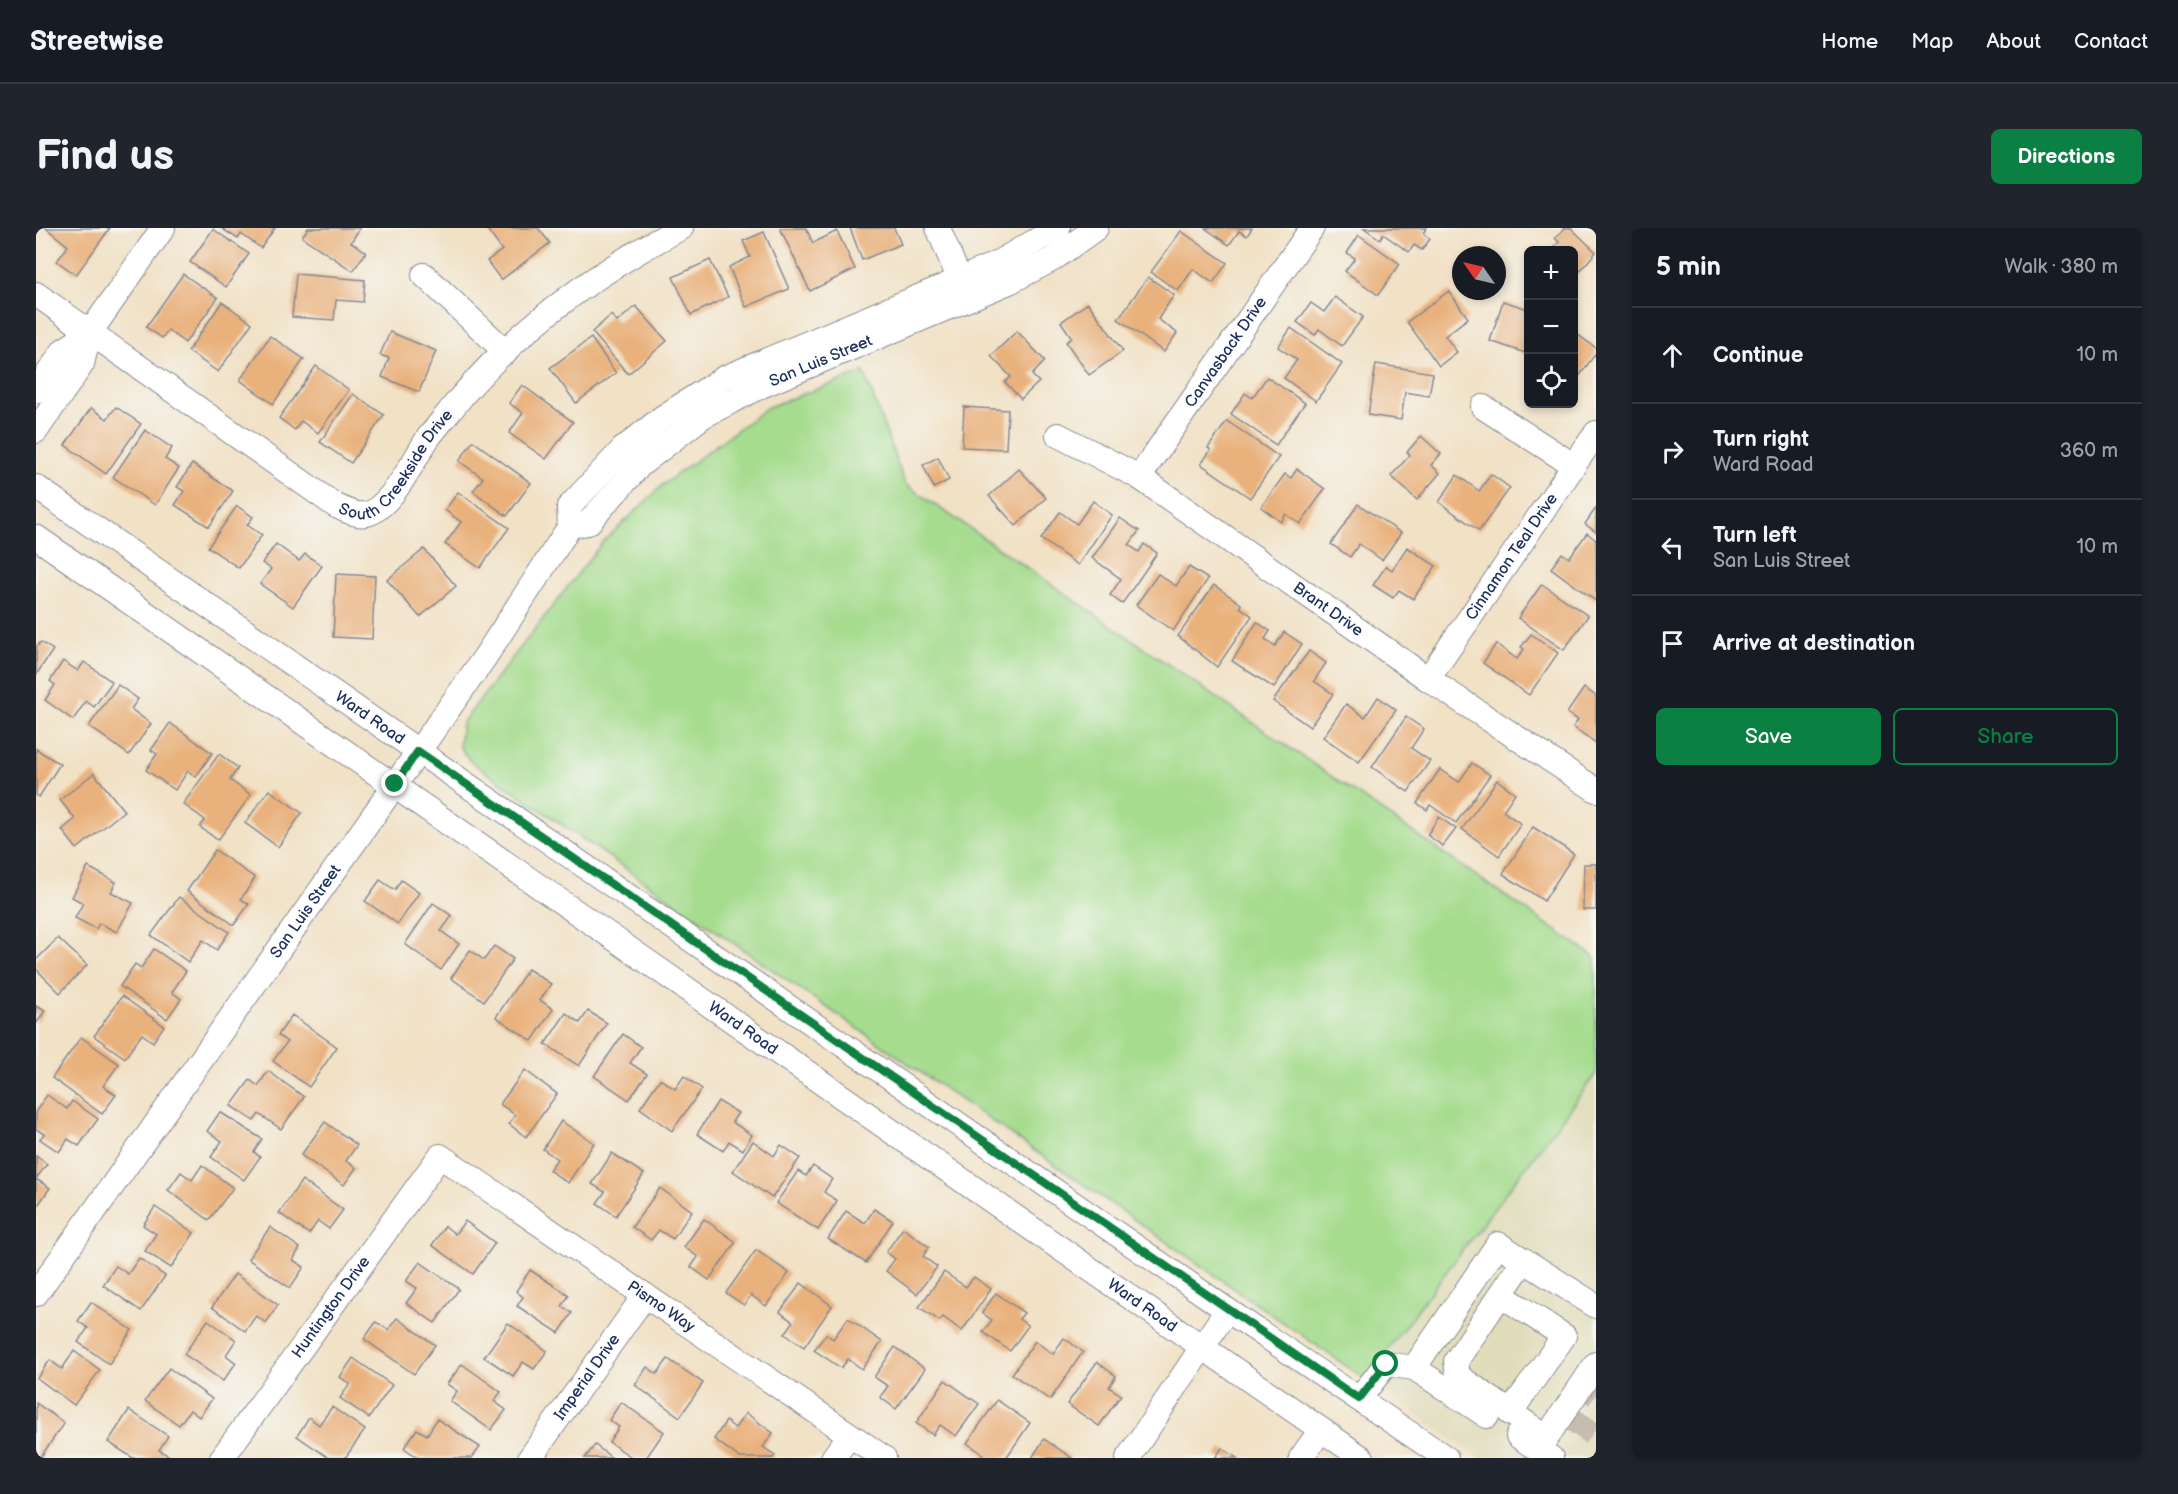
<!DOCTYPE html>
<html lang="en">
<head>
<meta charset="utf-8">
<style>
	body { margin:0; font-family:"Balsamiq Sans",sans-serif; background:#20242c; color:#f1f3f6 }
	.controls { position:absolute; right:18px; top:18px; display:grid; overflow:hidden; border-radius:9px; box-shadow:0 3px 9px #0003 }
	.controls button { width:54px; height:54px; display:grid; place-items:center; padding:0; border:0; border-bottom:2px solid #363941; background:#171b24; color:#f1f3f6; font:30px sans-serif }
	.compass { position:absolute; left:1416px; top:18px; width:54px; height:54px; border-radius:50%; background:#171b24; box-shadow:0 3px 9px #0003; rotate:304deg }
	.stop { position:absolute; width:18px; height:18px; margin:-14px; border:4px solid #0b8043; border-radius:50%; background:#fff }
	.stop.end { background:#0b8043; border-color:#fff; box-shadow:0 2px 6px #0008 }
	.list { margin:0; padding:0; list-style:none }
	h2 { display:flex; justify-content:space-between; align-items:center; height:78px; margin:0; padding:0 24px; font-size:26px }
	h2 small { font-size:20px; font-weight:400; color:#9ea1a6 }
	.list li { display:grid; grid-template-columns:39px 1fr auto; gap:18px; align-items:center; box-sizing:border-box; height:96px; padding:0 24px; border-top:2px solid #363941 }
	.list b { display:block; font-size:22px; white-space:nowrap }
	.list p { margin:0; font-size:20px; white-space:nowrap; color:#9ea1a6 }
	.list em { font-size:20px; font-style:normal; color:#9ea1a6 }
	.actions { display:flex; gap:12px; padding:18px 24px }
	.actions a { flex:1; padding:14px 0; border:2px solid #0b8043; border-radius:9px; text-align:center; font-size:21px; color:#0b8043 }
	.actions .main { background:#0b8043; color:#fff }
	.icon { flex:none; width:33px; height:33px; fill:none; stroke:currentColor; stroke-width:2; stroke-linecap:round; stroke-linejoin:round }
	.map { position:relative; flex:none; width:1560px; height:1230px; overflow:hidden; border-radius:9px }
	header { display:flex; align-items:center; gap:36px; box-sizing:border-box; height:84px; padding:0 30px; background:#171b24; border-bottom:2px solid #363941 }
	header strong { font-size:28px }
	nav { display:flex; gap:33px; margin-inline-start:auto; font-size:21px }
	.intro { display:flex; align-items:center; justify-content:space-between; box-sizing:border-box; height:144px; padding:0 36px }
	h1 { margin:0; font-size:42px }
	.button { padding:15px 27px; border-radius:9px; background:#0b8043; color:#fff; font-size:21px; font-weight:700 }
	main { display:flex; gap:36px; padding:0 36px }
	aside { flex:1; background:#171b24; border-radius:9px; box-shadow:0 3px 9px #0003 }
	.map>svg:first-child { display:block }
</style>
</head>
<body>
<header>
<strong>Streetwise</strong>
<nav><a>Home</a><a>Map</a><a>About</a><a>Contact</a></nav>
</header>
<div class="intro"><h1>Find us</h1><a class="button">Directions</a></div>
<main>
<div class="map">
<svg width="1560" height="1230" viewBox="0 0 1560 1230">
	<rect width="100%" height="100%" fill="#f6f6f2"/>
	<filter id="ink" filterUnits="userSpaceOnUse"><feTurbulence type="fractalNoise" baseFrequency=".0167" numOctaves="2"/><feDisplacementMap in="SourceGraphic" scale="12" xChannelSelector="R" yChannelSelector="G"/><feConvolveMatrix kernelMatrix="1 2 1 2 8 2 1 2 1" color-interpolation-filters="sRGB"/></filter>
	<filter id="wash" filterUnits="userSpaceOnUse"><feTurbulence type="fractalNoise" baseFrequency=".008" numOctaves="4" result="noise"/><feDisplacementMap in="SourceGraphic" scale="24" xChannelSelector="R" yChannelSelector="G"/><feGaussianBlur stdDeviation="1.35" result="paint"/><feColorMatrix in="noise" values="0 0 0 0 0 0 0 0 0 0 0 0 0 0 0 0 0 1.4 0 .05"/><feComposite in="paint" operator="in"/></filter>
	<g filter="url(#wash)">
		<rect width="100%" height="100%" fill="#f1e1c5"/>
		<path fill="#e1dcba" d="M1560,846v384h-116l-115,-79z"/>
		<path fill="#a5dc8d" stroke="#608676" stroke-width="1.5" d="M828,144l41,112 691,474v116l-231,305 -895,-618 -11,-15 3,-23 139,-179 64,-61 103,-76z"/>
		<g id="blocks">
			<g fill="#e9b17b">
				<path d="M10,0h64l-34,47 -19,-14 11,-15z"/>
				<path d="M185,0h54l-14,20 -20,-14 -3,5z"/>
				<path d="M272,0h52l-9,14 15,10 -13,19 -51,-34z"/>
				<path d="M450,0h52l12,15 -49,37 -14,-19 15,-11z"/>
				<path d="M744,0h26l7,15 24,-12 18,38 -45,22z"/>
				<path d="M814,0h44l7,16 -39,16z"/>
				<path d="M1169,0h47l-5,8 -8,-5 -10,14z"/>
				<path d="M1328,0h63l-4,5 7,6 -8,11 -8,-5 -5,7 -26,-18 -3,5z"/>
				<path d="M1529,0h6l25,24 -22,26v-28h-23l8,-8 -4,-4z"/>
				<path d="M177,1l36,25 -23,33 -36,-25z"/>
				<path d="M1145,3l46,32 -14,20 -20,-14 -15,22 -27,-19z"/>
				<path d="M728,4l25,57 -43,18 -17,-40 21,-10 -7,-16z"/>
				<path d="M1323,7l41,29 -22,31 -33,-24 10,-13 -8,-5z"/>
				<path d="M674,32l18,37 -37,18 -18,-38z"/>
				<path d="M147,46l35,24 -33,45 -17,-13 -6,8 -16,-11z"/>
				<path d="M260,46l69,6 -2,22 -27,-2 -2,20 -42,-3z"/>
				<path d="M1112,49l26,18 -16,24 19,14 -13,19 -46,-33z"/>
				<path d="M1413,63l19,27 -23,18 12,16 -18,14 -32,-44z"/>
				<path d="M1299,69l28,20 -21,29 -23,-17 -4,6 -18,-13 14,-19 13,9z"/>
				<path d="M1467,73l25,8v45l-38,-13z"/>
				<path d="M186,74l30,21 -34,49 -30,-21z"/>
				<path d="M1052,75l35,48 -34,24 -23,-33 6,-4 -11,-16z"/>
				<path d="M600,78l31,35 -39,33 -36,-42 19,-17 6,7z"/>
				<path d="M1255,100l51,36 -26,37 -32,-23 13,-18 -19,-13z"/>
				<path d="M981,103l28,30 -13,14 7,7 -18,17 -16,-17 6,-5 -20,-21z"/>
				<path d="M354,104l46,19 -17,41 -37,-15 7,-19 -9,-3z"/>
				<path d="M1538,104l22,16v5l-18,25 -4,-4z"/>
				<path d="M234,108l34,23 -31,45 -33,-24z"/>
				<path d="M555,110l25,35 -40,30 -26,-35z"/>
				<path d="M1340,136l57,9 -4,23 -24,-4 -4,28 -33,-5z"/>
				<path d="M280,138l33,24 -31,43 -17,-12 -6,9 -16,-12z"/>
				<path d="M1231,149l38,26 -29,42 -45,-31 14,-21 7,5z"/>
				<path d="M486,157l51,37 -27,37 -37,-26 14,-20 -14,-10z"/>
				<path d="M317,166l31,21 -33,48 -31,-21z"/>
				<path d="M80,179l25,17 -35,50 -41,-29 26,-37 16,11z"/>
				<path d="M928,179l44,3 -2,39 -44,-2z"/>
				<path d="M1191,193l52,36 -29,41 -49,-34 10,-14 -3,-2z"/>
				<path d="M109,202l27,18 -7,11 14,9 -24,37 -42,-28z"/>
				<path d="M1385,208l20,18 -10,11 9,8 -23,27 -26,-24 19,-21 -3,-3z"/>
				<path d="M437,213l58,42 -24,33 -34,-25 10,-13 -24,-17z"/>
				<path d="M902,229l11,23 -15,8 -11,-23z"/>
				<path d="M156,236l41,27 -24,36 -34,-22 9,-14 -7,-4z"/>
				<path d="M983,241l27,29 -30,28 -27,-30z"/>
				<path d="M1261,241l28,20 -25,35 -14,-10 -5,8 -20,-15 24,-33 6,4z"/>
				<path d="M1455,246l19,14 -31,43 -40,-29 18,-27 22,16z"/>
				<path d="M422,264l51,36 -29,40 -35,-24 16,-22 -16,-12z"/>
				<path d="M1057,273l19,14 -34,50 -37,-26 19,-27 17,12z"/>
				<path d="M1322,276l43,29 -19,27 -23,-16 -9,13 -19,-13z"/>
				<path d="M201,278l16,11 -6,8 15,10 -23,33 -31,-21z"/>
				<path d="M1560,280v24l-11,-8z"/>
				<path d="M1084,290l19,13 -10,14 10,7 5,-8 13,9 -35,51 -12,-9 11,-16 -29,-21z"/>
				<path d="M1551,305l9,7v61l-45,-33 11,-15 7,5z"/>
				<path d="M240,316l23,17 6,-7 17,12 -29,41 -33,-23 11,-15 -9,-6z"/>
				<path d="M1371,319l29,19 -23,33 -14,-9 -6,8 -20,-13 13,-19 6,4z"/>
				<path d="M388,321l32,37 -36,31 -33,-37z"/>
				<path d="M1153,339l19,12 -35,52 -37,-26 22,-31 18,12z"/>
				<path d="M300,346l39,2 -3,63 -39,-2z"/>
				<path d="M1506,356l46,32 -24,34 -46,-32z"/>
				<path d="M1178,357l27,19 -1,3 12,9 -35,51 -39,-31z"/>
				<path d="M1221,394l13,9 -5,8 10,7 9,-14 18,12 -28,44 -42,-27z"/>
				<path d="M1495,406l27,19 -29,42 -46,-32 13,-19 21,15 7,-10 -3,-2z"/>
				<path d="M5,414l12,8 -17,25v-28z"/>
				<path d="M1273,423l17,12 -12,18 19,13 -23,33 -37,-26z"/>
				<path d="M27,433l15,10 6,-9 28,20 -18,25 -8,-6 -13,19 -28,-20 10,-15 -5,-4z"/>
				<path d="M82,457l20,14 -7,10 20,15 -22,31 -40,-29z"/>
				<path d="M1548,460l12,8v47l-23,-16 5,-7 -11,-7z"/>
				<path d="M1342,469l18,13 -37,52 -36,-25 23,-33 19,13z"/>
				<path d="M1370,489l18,12 -13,19 19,13 -22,31 -36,-25z"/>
				<path d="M134,495l42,30 -16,24 -8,-6 -13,19 -29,-20 11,-16 -6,-4z"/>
				<path d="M0,521l24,15 -21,33 -3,-2z"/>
				<path d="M183,526l19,14 -8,12 21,15 -33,45 -18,-13 5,-7 -22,-16z"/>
				<path d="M1436,535l18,12 -34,48 -26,-18 -3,5 -10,-7 23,-34 19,13z"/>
				<path d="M58,545l30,38 -47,38 -15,-19 13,-11 -15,-19z"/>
				<path d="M1461,552l18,13 -12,18 18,13 -22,32 -37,-27z"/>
				<path d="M233,562l33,23 -24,34 -33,-24z"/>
				<path d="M1403,589l17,12 -13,17 -16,-11z"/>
				<path d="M1497,599l41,27 -30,47 -41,-27z"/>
				<path d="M179,622l40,28 -14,21 8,5 -15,21 -47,-34z"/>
				<path d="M1548,636h12v46h-13z"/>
				<path d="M52,639l28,15 -5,10 22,11 -16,29 -18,-9 -3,6 -21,-11 8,-15 -11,-6z"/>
				<path d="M344,652l15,10 6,-10 18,13 -21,31 -33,-23z"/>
				<path d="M143,669l50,35 -12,18 -14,-10 -15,22 -37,-27z"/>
				<path d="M397,675l19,13 -11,15 18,13 -18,26 -36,-26z"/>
				<path d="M22,710l29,27 -27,28 -24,-24v-9z"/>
				<path d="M458,718l19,13 -29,42 -33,-23 19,-28 14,10z"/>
				<path d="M118,721l32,22 -14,21 9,7 -14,20 -47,-33 15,-22 6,4z"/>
				<path d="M492,741l23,15 -11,16 13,9 -21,32 -36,-24z"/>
				<path d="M86,768l42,30 -11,16 -11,-8 -17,24 -31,-22z"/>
				<path d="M0,778l9,5 -9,13z"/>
				<path d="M552,783l19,12 -28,43 -34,-22 21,-31 14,10z"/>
				<path d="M256,787l45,32 -28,40 -36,-26 14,-19 -9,-7z"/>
				<path d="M587,806l18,13 -11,16 17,11 -18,26 -35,-24z"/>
				<path d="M45,809l38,27 -16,22 13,9 -14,19 -50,-36z"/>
				<path d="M489,842l32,24 -31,43 -17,-13 6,-9 -15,-11z"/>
				<path d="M232,843l36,26 -23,32 -22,-15 -5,7 -23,-15 19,-26 8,6z"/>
				<path d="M648,848l18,13 -30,42 -32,-23 20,-29 15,10z"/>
				<path d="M11,867l20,14 5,-8 26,18 -19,27 -11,-7 -9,13 -19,-13 4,-5 -8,-5v-18z"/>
				<path d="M682,873l20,12 -6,9 20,13 -9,15 -14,-9 -6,10 -26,-17z"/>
				<path d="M184,884l42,27 -8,13 6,5 -16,23 -33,-23 11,-16 -15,-10z"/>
				<path d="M525,893l33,22 -26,40 -19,-13 8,-11 -14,-10z"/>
				<path d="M289,894l32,23 -11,16 10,7 -12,17 -43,-30z"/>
				<path d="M717,913l21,15 7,-11 19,13 -28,40 -39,-27z"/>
				<path d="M576,925l32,21 -28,42 -19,-13 8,-11 -13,-8z"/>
				<path d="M0,928l11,8 -11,15z"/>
				<path d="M166,937l31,23 -24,32 -41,-30 13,-18 11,8z"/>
				<path d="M777,938l19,13 -8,13 13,9 -19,29 -42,-27 22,-32 8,5z"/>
				<path d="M0,951l14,9 -14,20z"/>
				<path d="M266,952l41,30 -14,19 -11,-8 -9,13 -30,-21z"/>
				<path d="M624,960l32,23 -19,28 -14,-9 -8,10 -19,-13z"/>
				<path d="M119,979l39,26 -23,35 -26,-17 11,-17 -13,-9z"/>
				<path d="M838,981l19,12 -27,42 -38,-24 18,-28 19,12z"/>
				<path d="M668,991l32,23 -27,38 -18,-13 7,-10 -14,-10z"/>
				<path d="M429,993l30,22 -22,31 -41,-29 13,-19 10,8z"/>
				<path d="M234,999l30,21 -7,12 11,7 -14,21 -42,-29z"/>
				<path d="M867,1000l26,19 -6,9 14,11 -20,27 -31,-23 9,-12 -9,-7z"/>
				<path d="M720,1022l33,23 -23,33 -15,-11 -7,10 -18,-12z"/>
				<path d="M103,1030l26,18 -24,35 -38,-26 13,-19 12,8z"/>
				<path d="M384,1034l39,27 -24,34 -29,-20 11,-15 -11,-7z"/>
				<path d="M494,1042l39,25 -7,11 10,7 -13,20 -42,-27 6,-9 -7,-6z"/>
				<path d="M908,1044l22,15 8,-10 17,12 -29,42 -19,-14 -3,4 -21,-14z"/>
				<path d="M199,1046l43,31 -12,18 -10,-7 -11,15 -33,-24z"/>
				<path d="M765,1055l31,23 -28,41 -19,-13 8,-12 -13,-10z"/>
				<path d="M960,1065l28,20 -5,6 9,7 -18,25 -27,-19 9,-12 -10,-7z"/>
				<path d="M55,1074l41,28 -23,34 -31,-22 10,-14 -10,-7z"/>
				<path d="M361,1090l38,27 -21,29 -50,-35 12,-17 12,8z"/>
				<path d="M812,1090l34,24 -20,27 -14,-10 -7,9 -27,-18 12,-16 7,5z"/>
				<path d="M172,1092l28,20 -10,15 10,8 -13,18 -39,-27z"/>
				<path d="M472,1095l39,28 -13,18 -11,-7 -10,14 -29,-19z"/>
				<path d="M1028,1110l19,14 -33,48 -38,-26 23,-33 18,13z"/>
				<path d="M859,1119l30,22 -29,40 -16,-12 8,-11 -14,-9z"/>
				<path d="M38,1123l26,19 -26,35 -37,-27 13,-18 12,9z"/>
				<path d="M317,1130l39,27 -23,33 -29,-20 10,-14 -10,-7z"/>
				<path d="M632,1131l35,24 -23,34 -45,-32 12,-18 10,7z"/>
				<path d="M1061,1134l19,14 -7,11 12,8 -22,31 -32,-22z"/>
				<path d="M426,1136l39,28 -7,9 12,9 -15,20 -41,-29 7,-10 -10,-7z"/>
				<path d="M133,1140l43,31 -13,18 -9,-7 -11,15 -34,-24z"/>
				<path d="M909,1152l34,24 -23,32 -16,-11 -7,10 -17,-12z"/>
				<path d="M961,1172l33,23 -24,35h-25l2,-4 -16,-11z"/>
				<path d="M585,1174l43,30 -18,26h-13l-24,-16 10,-15 -10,-7z"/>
				<path d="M0,1175l28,20 -24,35 -4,-3z"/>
				<path d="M296,1179l33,23 -20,28h-16l-32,-22 12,-19 10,8z"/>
				<path d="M93,1182l39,26 -9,14 10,6 -1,2h-35l-25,-16z"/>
				<path d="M710,1185l27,20 -10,14 12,8 -2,3h-33l-26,-19 12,-18 9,7z"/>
				<path d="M401,1191l43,28 -8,11h-53l-15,-10 13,-19 10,6z"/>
				<path d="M1008,1211l28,19h-40z"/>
				<path d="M559,1217l17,13h-27z"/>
				<path d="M1186,1220l15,10h-22z"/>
			</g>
		</g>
	</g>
	<g filter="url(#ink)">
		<use href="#blocks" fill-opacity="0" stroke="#868892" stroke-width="1.5"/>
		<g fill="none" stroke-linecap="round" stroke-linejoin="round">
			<g stroke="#c6bdb0" stroke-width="24" stroke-dasharray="24 12" stroke-linecap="butt">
				<path d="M1556,1164l4,3"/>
				<path d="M1537,1192l23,16"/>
			</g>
			<g stroke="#868892" stroke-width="26">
				<g id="minor">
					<path d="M902,0l28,67"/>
					<path d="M388,47l82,77"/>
					<path id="s1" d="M0,66l300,212c11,5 26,13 38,5 23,-15 39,-50 54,-73 11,-14 23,-28 34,-42 60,-70 138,-126 219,-168"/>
					<path d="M0,163l28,-41 25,-16 74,-106"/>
					<path d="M1447,179l90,58"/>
					<path d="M0,203l46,-67 7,-30"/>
					<path id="s2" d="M1022,207l81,42 289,202 168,111"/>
					<path id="s3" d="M1103,249l173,-249"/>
					<path id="s4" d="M0,259l1191,823 219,148"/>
					<path id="s5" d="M534,298l18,-3 52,-58 63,-49 58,-30 248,-104 44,-23 43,-31"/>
					<path id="s6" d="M0,309l1326,921"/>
					<path id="s7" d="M1392,451l168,-246"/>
					<path d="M1488,1032l-68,101 2,15 88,61"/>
					<path id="s8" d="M0,1066l449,-637 85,-131 -1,-19 54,-58 40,-32 61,-39 235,-98 38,-17 61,-35"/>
					<path d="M1465,1067l63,41 -54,77"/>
					<path d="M1378,1140l84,-124 98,62"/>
					<path d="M1323,1171l27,-35 28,4 73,48"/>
					<path d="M1482,1208l33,22"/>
					<path d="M1502,1222l58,-86"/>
					<path id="s9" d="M186,1230l218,-302 444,302"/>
					<path id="s10" d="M494,1230l115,-163"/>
					<path d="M797,1230l17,-23"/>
					<path d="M1092,1230l99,-148"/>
					<path d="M1265,1230l20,-28"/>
				</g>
			</g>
			<use href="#minor" stroke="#fff" stroke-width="24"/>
		</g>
	</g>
	<g fill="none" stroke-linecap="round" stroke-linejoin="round" filter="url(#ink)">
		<path stroke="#0b8043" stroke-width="8" d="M359,556l23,-33 941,648 27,-35"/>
	</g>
	<g text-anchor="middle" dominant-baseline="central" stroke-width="4.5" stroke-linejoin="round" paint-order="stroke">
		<g font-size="16" fill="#1b2f5e" stroke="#f6f6f2">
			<text stroke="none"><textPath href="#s3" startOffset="152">Canvasback Drive</textPath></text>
			<text stroke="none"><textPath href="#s5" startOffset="306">San Luis Street</textPath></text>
			<text stroke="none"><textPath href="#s1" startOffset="452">South Creekside Drive</textPath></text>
			<text stroke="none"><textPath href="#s7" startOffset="148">Cinnamon Teal Drive</textPath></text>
			<text stroke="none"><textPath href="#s2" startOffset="322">Brant Drive</textPath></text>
			<text stroke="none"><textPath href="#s4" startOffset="406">Ward Road</textPath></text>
			<text stroke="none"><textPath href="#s8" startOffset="468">San Luis Street</textPath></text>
			<text stroke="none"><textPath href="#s6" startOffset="861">Ward Road</textPath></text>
			<text stroke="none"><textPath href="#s6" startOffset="1347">Ward Road</textPath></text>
			<text stroke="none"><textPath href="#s9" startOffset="186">Huntington Drive</textPath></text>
			<text stroke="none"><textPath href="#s9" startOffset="640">Pismo Way</textPath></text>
			<text stroke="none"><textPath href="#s10" startOffset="99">Imperial Drive</textPath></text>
		</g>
	</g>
</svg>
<div class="controls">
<button>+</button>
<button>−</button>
<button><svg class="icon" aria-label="locate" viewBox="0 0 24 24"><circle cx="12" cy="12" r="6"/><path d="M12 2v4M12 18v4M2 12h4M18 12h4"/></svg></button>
</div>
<svg class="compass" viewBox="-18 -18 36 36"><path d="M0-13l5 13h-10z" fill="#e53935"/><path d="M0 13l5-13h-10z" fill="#9ea1a6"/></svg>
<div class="stop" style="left:1350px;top:1136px"></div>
<div class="stop end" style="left:359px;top:556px"></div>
</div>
<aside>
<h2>5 min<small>Walk · 380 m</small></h2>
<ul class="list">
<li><svg class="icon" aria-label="ahead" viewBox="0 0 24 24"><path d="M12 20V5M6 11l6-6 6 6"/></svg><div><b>Continue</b></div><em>10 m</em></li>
<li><svg class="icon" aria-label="right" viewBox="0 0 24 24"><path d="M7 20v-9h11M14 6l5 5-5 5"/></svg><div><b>Turn right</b><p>Ward Road</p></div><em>360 m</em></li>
<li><svg class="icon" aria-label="left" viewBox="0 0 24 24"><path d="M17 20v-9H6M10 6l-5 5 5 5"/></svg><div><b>Turn left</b><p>San Luis Street</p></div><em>10 m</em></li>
<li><svg class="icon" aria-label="arrive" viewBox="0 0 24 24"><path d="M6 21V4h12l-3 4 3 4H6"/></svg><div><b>Arrive at destination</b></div></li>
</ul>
<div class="actions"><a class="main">Save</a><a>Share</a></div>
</aside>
</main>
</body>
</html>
